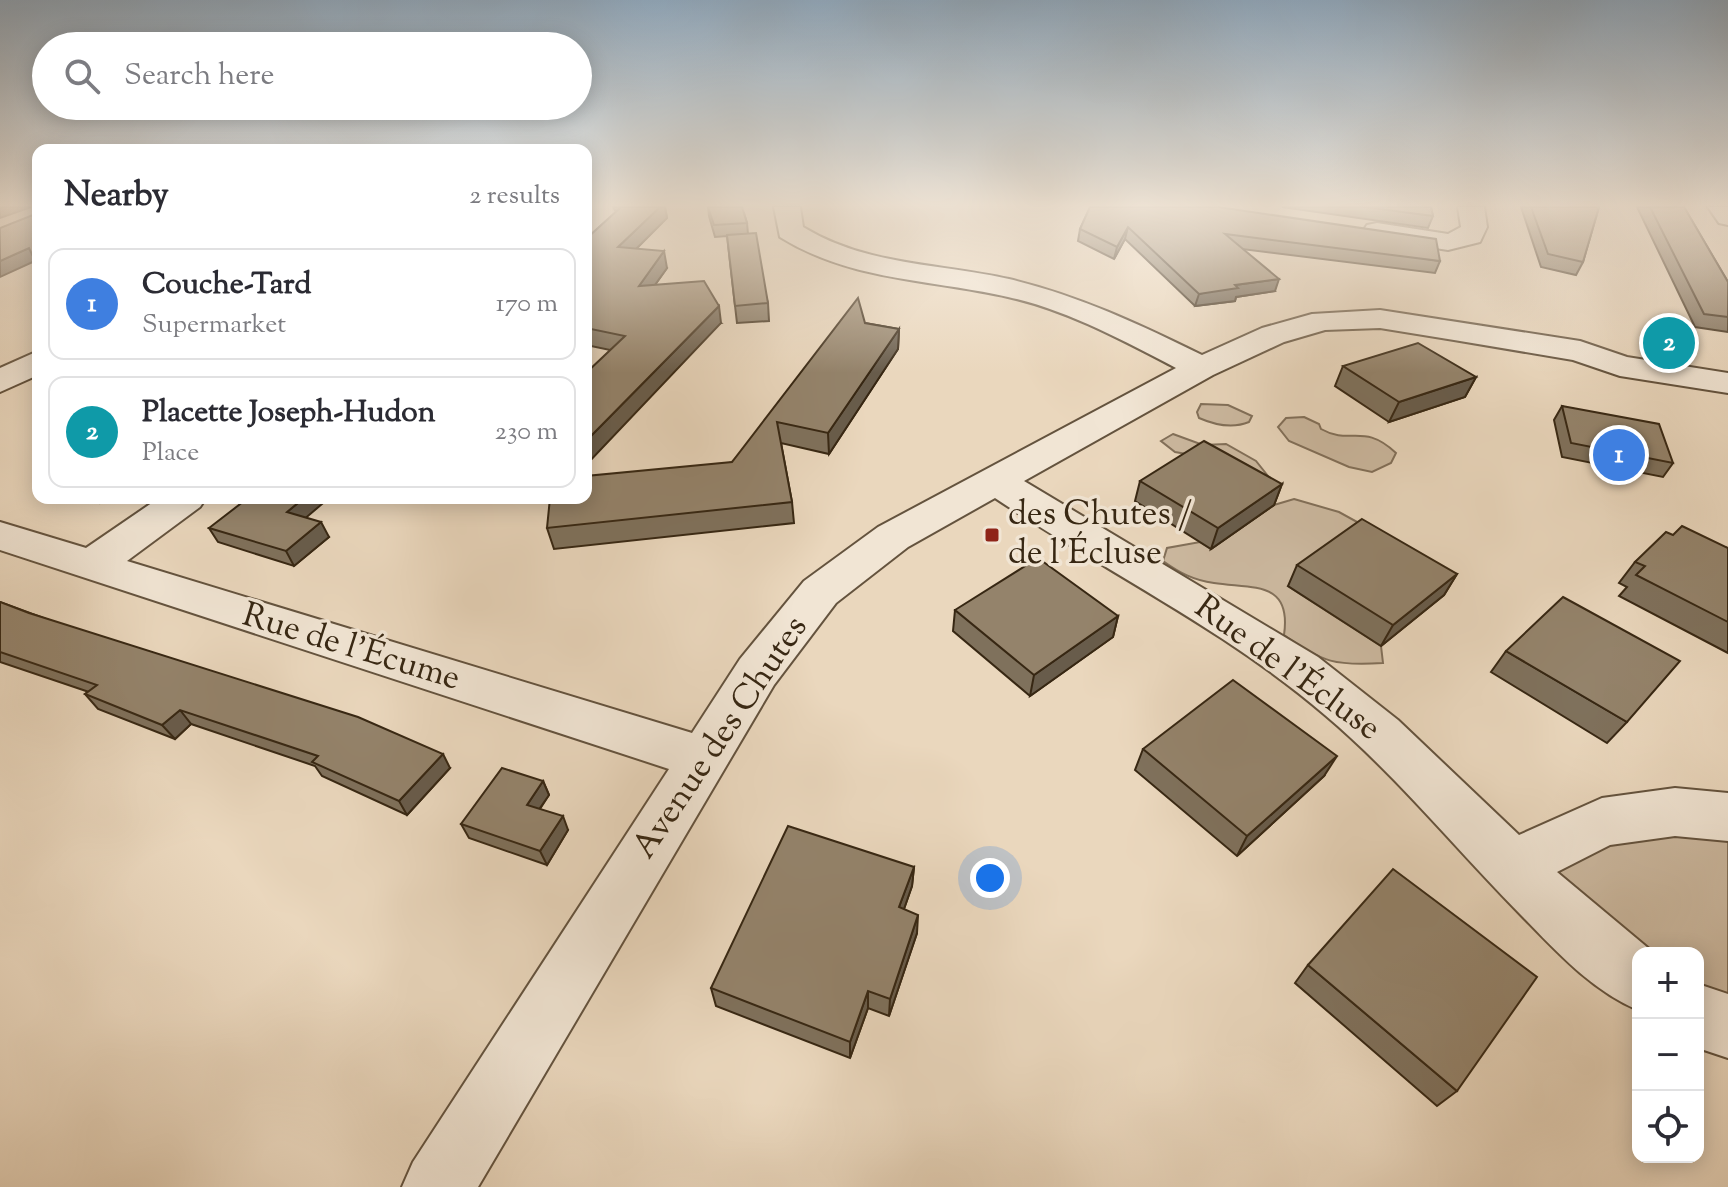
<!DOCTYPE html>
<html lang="en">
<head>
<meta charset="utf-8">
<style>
	body { margin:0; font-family:"Sorts Mill Goudy",serif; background:#f7f7f7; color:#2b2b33 }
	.controls { position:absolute; right:24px; bottom:24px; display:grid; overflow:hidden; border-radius:16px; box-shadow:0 4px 20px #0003 }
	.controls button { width:72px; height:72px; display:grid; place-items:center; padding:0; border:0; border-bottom:2px solid #e1e1e2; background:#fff; color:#2b2b33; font:40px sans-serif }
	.you { position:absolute; left:990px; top:878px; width:28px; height:28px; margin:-20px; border:6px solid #fff; border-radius:50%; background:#1a73e8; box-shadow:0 0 0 12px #1a73e833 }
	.badge { display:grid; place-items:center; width:52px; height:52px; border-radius:50%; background:#8f2418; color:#fff; font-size:26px; font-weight:700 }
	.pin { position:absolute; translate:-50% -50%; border:4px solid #fff; box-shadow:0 2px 8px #0006 }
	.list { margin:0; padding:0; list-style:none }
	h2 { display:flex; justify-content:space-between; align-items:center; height:104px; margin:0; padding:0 32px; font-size:34px }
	h2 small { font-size:26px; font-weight:400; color:#7c7c81 }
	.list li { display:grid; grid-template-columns:52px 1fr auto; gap:24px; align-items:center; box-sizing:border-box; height:112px; margin:0 16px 16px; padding:0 16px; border:2px solid #e1e1e2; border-radius:16px }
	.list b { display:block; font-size:30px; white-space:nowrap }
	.list p { margin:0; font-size:26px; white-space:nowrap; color:#7c7c81 }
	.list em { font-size:26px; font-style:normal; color:#7c7c81 }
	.icon { flex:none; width:44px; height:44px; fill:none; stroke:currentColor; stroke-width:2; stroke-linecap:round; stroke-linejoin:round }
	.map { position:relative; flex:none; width:1728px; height:1187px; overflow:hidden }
	.search { position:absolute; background:#fff; box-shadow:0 4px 20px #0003; left:32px; top:32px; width:560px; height:88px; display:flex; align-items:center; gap:20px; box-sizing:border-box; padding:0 28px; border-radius:44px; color:#7c7c81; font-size:30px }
	.panel { position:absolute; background:#fff; box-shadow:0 4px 20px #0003; left:32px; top:144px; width:560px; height:360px; border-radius:16px }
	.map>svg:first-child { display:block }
</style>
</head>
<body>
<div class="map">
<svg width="1728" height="1187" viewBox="0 0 1728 1187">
	<rect width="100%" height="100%" fill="#ead7bd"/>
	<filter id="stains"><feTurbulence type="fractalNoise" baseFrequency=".0025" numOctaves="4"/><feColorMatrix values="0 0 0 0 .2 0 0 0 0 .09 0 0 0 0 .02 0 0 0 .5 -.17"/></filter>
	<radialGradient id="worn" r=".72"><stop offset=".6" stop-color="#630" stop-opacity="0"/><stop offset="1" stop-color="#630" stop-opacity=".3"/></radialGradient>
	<g fill="#ccb9a0" stroke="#82705a" stroke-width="2">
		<path d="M1201,404l27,1 24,11 -3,6c-17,7 -34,3 -50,-4l-2,-6z"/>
		<path d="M1304,417l15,7 2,5c30,17 42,-7 75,24l-5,10 -19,9 -23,-5 -60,-26 -11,-14 8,-9z"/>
		<path d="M1173,434l30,11 23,-1 30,17 20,25 -78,-30 -23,-4 -14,-11z"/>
		<path d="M1294,499l45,13 20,11 -71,63 93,60 2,17c-47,3 -60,0 -99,-28 8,-55 -32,-46 -70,-52 -21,-3 -34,-10 -51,-22l4,-13 33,-6 11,7 63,-44z"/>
		<path d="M1728,817v209l-30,-10v-63h-60l-124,-88z"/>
	</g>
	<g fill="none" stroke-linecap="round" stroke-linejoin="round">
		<g stroke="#64533e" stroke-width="4">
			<g id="minor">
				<path d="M774,207h26l3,20c64,39 135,36 206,52 68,16 130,45 193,76l60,-27 50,-14 68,-4 200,31 47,16 101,16v20l-108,-17 -47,-16 -119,-20 -74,-12 -55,2 -41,12 -71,33 -189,106 294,176 80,63 121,115 83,-37 73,-10 53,5v48l-53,-5 -65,9 -53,27 97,81h-16v57c-46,-19 -83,-60 -117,-95 -66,-67 -125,-140 -196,-200 -100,-86 -221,-144 -330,-217l-87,49 -72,56 -62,82 -296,502h-76l11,-25 256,-393 -669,-219v-28l86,26 73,-50h47l-6,9 -73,54 565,172 48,-74 64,-78 74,-54 298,-159c-54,-28 -109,-58 -168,-71 -79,-18 -157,-16 -228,-60z"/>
				<path d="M1458,207h26l3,20 -7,15 -32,8 -71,-11 -10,-2 -4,-6 4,-6 10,-2 71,11 13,-7z"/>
				<path d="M38,351v24l-38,17v-24z"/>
				<path d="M1698,984l30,10v64l-30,-10z"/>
			</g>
		</g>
		<g stroke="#64533e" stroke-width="4">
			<path id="tertiary" d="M1708,207h20v18l-9,-2z"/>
		</g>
		<use href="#minor" fill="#f1e5d4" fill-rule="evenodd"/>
		<use href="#tertiary" fill="#f1e5d4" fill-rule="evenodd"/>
	</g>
	<g fill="#7f715c" stroke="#372713" stroke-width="2">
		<path d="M613,207h52l2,11 -31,31 31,19 -12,17 66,38 -111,27 -24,-5v-106l30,-27z"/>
		<path d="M708,207l36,6 3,10 1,11 20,69 1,18 -32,2 -10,-87 -12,1 -6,-21z"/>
		<path d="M1090,207l350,54 -5,12 -193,-24 33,42 -39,6 -1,4 -40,5 -70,-67 -11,20 -36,-18 2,-12z"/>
		<path d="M1282,207h149l2,9 -5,12z"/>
		<path d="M1521,207h78l-16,55 -7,13 -35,-8z"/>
		<path d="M1637,207h47l44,75v50l-33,-5z"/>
		<path d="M865,323l34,6 -1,20 -69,105 -48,-11 11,59 2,21 -240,26 -7,-21 185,-66z"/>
		<path d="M1343,366l133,11 -11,20 -76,25 -54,-36z"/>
		<path d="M1562,406l111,57 -10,14 -101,-20 -8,-37z"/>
		<path d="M1140,481l142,3 -8,21 -63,44 -76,-48z"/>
		<path d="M82,498h25l-7,5z"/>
		<path d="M305,518l24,19 -35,29 -76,-24 -9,-14z"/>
		<path d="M1673,535l55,13v105l-109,-57 8,-9 -8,-4 16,-21z"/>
		<path d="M1297,565l160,9 -13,21 -63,51 -93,-60z"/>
		<path d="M0,602l450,166 -43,47 -85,-39 -7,-10 -124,-42 -16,15 -77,-30 -13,-15 4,-2 -89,-30z"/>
		<path d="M955,610l163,6 -5,21 -83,59 -77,-65z"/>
		<path d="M1506,651l121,71 -20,21 -116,-71z"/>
		<path d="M1143,749l181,27 -87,80 -102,-86z"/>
		<path d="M543,781l6,14 -9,14 28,21 -21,35 -78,-27 -8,-14z"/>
		<path d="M914,867l-2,19 -8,23 13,24 -28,83 -21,-8 -18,50 -134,-52 -5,-18z"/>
		<path d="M1308,965l149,126 -20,15 -142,-123z"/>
	</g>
	<g fill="#685c4b" stroke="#372713" stroke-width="2">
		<path d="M0,207h31l-31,11z"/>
		<path d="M660,207h5l2,11 -46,46 -3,-17z"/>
		<path d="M1128,227l-3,12 -11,20 3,-12z"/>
		<path d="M29,248l8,12 -37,17v-16z"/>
		<path d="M664,251l3,17 -25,35 -3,-17z"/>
		<path d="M1279,279l-4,12 -39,6 -1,4 -40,5 4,-12 36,-9z"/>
		<path d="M719,306l2,17 -135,142v-24z"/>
		<path d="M899,329l-1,20 -69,105 -1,-21z"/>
		<path d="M1476,377l-11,20 -76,25 10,-20z"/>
		<path d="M1282,484l-8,21 -63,44 7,-21z"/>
		<path d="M96,498h11l-7,5z"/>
		<path d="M304,498h25l-34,29 -8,-15z"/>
		<path d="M321,522l8,15 -35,29 -8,-15z"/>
		<path d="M1457,574l-13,21 -63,51 12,-21z"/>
		<path d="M1118,616l-5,21 -83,59 4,-21z"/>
		<path d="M180,710l11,14 -16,15 -13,-14z"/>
		<path d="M443,754l7,14 -43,47 -8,-14z"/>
		<path d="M1337,756l-13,20 -87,80 10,-20z"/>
		<path d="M543,781l6,14 -16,23 -6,-13z"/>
		<path d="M563,816l5,14 -21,35 -7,-14z"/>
		<path d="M914,867l-2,19 -14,40 1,-19z"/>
		<path d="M918,915l-1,18 -28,83 1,-17z"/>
		<path d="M868,991v17l-18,50v-16z"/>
	</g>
	<g fill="#94836b" stroke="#372713" stroke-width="2">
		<path d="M34,207h4v60l-9,-19 -29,13v-33l33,-13z"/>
		<path d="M620,207h40l-42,40 46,4 -25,35 65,-5 15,25 -133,135v-68l39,-37 -39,-8v-89l34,-31z"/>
		<path d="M708,207h34l5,16 -33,2z"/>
		<path d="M1090,207h128l218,32 4,22 -215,-27 54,45 -44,6 3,3 -39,6 -71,-67 -11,20 -37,-18z"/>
		<path d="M1365,207h66l2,9z"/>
		<path d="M1531,207h68l-16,55 -35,-8z"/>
		<path d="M1650,207h34l44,75v35l-24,-3z"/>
		<path d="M756,233l12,70 -33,3 -8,-71z"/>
		<path d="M858,298l7,25 34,6 -71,104 -51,-11 15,80 -245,26 3,-30h36v-22l146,-14z"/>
		<path d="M1418,343l58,34 -77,25 -56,-36z"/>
		<path d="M1562,406l97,18 14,39 -102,-20z"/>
		<path d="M1204,441l78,43 -64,44 -78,-47z"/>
		<path d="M248,498h56l-17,14 34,10 -35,29 -77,-23z"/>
		<path d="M1362,519l95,55 -64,51 -96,-60z"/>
		<path d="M1682,526l46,22v74l-92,-47 9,-9 -10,-4 31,-30 7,3z"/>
		<path d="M1038,558l80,58 -84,59 -79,-65z"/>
		<path d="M1563,597l117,64 -53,61 -121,-71z"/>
		<path d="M0,602l29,11 329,104 85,37 -44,47 -87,-39 6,-6 -138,-46 -18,15 -77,-31 12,-9 -97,-33z"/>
		<path d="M1233,680l104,76 -90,80 -104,-87z"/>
		<path d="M502,768l41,13 -16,24 36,11 -23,35 -79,-27z"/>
		<path d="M788,826l126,41 -15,40 19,8 -28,84 -22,-8 -18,51 -139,-54z"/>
		<path d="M1393,869l144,108 -80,114 -149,-126z"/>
	</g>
	<linearGradient id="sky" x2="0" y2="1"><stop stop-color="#90aac0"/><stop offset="0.55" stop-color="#f6ede1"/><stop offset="1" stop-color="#f6ede1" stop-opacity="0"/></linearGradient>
	<rect width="1728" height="373" fill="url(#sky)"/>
	<rect fill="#8f2418" stroke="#f1e5d4" stroke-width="3" x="984" y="527" width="16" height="16" rx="4"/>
	<g text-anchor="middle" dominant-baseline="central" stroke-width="7" stroke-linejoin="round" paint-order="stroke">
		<g font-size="34" fill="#372713" stroke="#f1e5d4" text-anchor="start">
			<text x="1008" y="515">des Chutes /<tspan x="1008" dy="39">de l'Écluse</tspan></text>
		</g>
		<g font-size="34" fill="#372713" stroke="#f1e5d4">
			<text transform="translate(351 648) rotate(17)">Rue de l'Écume</text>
			<text transform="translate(1287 669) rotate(36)">Rue de l'Écluse</text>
			<text transform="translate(721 738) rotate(-56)">Avenue des Chutes</text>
		</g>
	</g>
	<rect width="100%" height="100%" filter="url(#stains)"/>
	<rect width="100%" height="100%" fill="url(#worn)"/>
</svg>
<div class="controls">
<button>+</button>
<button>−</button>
<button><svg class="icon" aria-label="locate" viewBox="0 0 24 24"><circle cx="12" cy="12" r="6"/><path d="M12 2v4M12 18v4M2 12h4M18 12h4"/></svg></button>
</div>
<div class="you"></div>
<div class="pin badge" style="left:1619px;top:455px;background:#3f7fe0">1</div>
<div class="pin badge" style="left:1669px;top:343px;background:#0f9aa8">2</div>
<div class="search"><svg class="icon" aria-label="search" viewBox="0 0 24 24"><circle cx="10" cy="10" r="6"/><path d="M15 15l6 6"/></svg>Search here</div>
<section class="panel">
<h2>Nearby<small>2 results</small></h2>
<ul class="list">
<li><span class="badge" style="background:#3f7fe0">1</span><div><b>Couche-Tard</b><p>Supermarket</p></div><em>170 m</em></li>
<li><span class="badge" style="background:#0f9aa8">2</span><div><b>Placette Joseph-Hudon</b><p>Place</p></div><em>230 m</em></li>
</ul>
</section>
</div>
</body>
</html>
